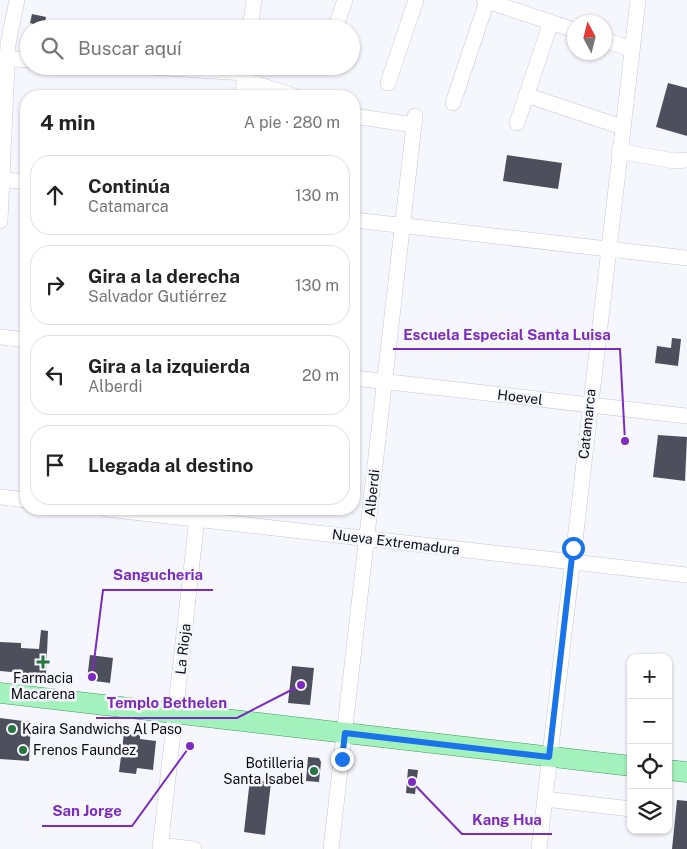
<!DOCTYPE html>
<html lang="es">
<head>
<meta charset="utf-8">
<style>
	body { margin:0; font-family:"Public Sans",sans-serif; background:#f6f6f6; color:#222 }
	.controls { position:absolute; right:15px; bottom:15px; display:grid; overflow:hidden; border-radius:10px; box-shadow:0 1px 4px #0004 }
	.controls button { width:45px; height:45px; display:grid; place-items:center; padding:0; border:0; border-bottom:1px solid #e0e0e0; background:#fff; color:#222; font:25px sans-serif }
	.compass { position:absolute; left:567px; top:15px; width:45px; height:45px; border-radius:50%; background:#fff; box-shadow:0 1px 4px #0004; rotate:353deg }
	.stop { position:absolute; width:15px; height:15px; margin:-11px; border:4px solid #1a73e8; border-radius:50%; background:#fff }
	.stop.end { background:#1a73e8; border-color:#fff; box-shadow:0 1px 5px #0008 }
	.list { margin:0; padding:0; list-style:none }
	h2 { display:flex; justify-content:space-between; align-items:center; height:65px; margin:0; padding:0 20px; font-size:21px }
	h2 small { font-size:16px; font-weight:400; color:#767676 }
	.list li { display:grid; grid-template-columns:32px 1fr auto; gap:15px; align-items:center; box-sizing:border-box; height:80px; margin:0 10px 10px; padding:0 10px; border:1px solid #e0e0e0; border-radius:20px }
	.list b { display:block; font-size:19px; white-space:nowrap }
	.list p { margin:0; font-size:16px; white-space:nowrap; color:#767676 }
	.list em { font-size:16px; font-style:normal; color:#767676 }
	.icon { flex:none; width:28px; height:28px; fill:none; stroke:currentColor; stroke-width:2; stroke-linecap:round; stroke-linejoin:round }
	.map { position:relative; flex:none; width:687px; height:849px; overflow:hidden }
	.search { position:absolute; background:#fff; box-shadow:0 1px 4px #0004; left:20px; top:20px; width:340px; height:55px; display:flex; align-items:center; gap:12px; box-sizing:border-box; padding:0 18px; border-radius:28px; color:#767676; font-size:19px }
	.panel { position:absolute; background:#fff; box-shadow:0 1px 4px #0004; left:20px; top:90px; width:340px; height:425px; border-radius:20px }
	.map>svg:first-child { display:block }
</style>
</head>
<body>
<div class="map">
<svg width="687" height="849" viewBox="0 0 687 849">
	<rect width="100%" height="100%" fill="#f6f7fd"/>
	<g fill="#4e4f5d">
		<path d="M32,14l14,3 -2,10 -14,-4z"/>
		<path d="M668,83l19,5v48l-31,-9z"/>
		<path d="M507,155l55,8 -4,26 -55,-8z"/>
		<path d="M672,338l9,1 -3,27 -23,-3 2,-17 14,2z"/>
		<path d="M658,435l29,2 -2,44 -32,-4z"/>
		<path d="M41,630l7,1 -2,44 -46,-4v-29l21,1v5l18,1z"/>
		<path d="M90,655l23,3 -3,25 -23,-3z"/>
		<path d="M292,666l22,2 -4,37 -22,-2z"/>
		<path d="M0,718l31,4 -2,39 -29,-2z"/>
		<path d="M124,733l16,2v4l16,2 -3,29 -16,-2 -1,6 -17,-2z"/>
		<path d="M308,757l11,1 2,4 -2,20 -13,-1z"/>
		<path d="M408,769l10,1 -3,24 -9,-1z"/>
		<path d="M250,779l21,3 -6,53 -21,-3z"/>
		<path d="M677,800l10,1v48h-15z"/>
	</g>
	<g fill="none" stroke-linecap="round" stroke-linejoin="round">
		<g stroke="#c5c7d7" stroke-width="16">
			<g id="minor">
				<path d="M484,0l90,30"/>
				<path d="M250,29l4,-29"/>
				<path d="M335,29l10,-29"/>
				<path d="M604,40l28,9"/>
				<path d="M0,58l29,2"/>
				<path d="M135,66l110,7"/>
				<path d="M244,80l50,16"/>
				<path d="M388,83l28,-83"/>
				<path d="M526,95l96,32"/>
				<path d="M243,96l2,-26"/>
				<path d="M453,103l34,-102"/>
				<path d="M354,116l60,9"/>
				<path d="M517,123l34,-101"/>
				<path d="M619,151l55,10 13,-1"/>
				<path d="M2,179l24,3"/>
				<path d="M354,220l333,38"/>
				<path d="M0,221l8,-177 9,-44"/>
				<path d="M0,337l26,3"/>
				<path d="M354,378l333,38"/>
				<path d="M0,497l26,3"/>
				<path d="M106,509l581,66"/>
				<path d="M545,799l86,10"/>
				<path d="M160,845l34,4"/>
				<path d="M160,849l38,-340"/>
				<path d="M331,849l84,-733"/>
				<path d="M539,849l99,-849"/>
			</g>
		</g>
		<g stroke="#469b63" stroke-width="21">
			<g id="major">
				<path d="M0,693l631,73"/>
				<path d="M668,770l19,2"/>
			</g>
		</g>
		<use href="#minor" stroke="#fff" stroke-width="15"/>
		<use href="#major" stroke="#a3f1bc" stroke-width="20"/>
	</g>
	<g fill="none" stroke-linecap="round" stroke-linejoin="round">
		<path stroke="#1a73e8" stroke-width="6" d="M342,759l3,-26 204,24 24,-209"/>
	</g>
	<g fill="#287342" stroke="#f6f7fd" stroke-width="2">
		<path d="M40.5 654.5h5v5h5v5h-5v5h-5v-5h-5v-5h5z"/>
		<circle cx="12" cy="729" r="5"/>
		<circle cx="23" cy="750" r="5"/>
		<circle cx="314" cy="771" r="5"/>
	</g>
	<g text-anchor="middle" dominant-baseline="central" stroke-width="5" stroke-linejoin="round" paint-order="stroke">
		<g font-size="14" fill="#0b0b11" stroke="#f6f7fd">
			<text transform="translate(520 397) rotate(7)">Hoevel</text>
			<text transform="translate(587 424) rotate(-84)">Catamarca</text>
			<text transform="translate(372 493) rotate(-84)">Alberdi</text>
			<text transform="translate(396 542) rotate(7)">Nueva Extremadura</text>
			<text transform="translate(183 649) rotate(-84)">La Rioja</text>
		</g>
		<g font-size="14" fill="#0b0b11" stroke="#f6f7fd" text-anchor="start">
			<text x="43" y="678" text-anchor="middle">Farmacia<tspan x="43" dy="16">Macarena</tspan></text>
			<text x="22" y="729">Kaira Sandwichs Al Paso</text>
			<text x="33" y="750">Frenos Faundez</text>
			<text x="304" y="763" text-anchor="end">Botilleria<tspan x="304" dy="16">Santa Isabel</tspan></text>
		</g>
	</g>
	<path fill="none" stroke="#7b2cbf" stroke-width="2" d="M625 441L620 349H393M92 677L103 590H213M301 685L237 718H96M190 746L132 826H42M412 782L462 834H552"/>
	<g fill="#7b2cbf" stroke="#f6f7fd" stroke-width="2">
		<circle cx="625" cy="441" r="5"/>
		<circle cx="92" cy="677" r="5"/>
		<circle cx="301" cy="685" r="5"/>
		<circle cx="190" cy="746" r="5"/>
		<circle cx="412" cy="782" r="5"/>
	</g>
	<g font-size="15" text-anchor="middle" font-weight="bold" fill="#7b2cbf" stroke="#f6f7fd" stroke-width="5" stroke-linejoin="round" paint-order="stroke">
		<text x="507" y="340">Escuela Especial Santa Luisa</text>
		<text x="158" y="580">Sangucheria</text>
		<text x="167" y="708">Templo Bethelen</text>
		<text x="87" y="816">San Jorge</text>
		<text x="507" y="825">Kang Hua</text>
	</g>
</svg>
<div class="controls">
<button>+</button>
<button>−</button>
<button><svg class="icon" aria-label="locate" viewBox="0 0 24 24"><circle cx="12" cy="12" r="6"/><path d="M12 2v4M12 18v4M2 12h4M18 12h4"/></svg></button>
<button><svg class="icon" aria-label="layers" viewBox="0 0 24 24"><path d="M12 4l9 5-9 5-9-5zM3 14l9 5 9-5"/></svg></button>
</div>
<svg class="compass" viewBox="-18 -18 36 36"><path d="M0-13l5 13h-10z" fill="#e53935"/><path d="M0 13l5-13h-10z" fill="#767676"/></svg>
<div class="stop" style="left:573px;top:548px"></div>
<div class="stop end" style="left:342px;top:759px"></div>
<div class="search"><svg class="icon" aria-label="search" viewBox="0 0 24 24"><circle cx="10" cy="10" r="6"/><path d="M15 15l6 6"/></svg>Buscar aquí</div>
<section class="panel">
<h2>4 min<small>A pie · 280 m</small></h2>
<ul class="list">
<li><svg class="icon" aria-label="ahead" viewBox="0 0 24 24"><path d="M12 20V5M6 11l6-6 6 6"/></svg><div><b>Continúa</b><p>Catamarca</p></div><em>130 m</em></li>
<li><svg class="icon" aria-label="right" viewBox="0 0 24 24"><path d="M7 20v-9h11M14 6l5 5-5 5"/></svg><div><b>Gira a la derecha</b><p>Salvador Gutiérrez</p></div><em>130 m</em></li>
<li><svg class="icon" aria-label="left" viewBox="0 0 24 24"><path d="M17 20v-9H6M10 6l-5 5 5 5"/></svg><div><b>Gira a la izquierda</b><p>Alberdi</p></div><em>20 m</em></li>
<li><svg class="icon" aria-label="arrive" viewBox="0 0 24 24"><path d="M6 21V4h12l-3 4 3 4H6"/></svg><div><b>Llegada al destino</b></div></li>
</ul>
</section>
</div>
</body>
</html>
